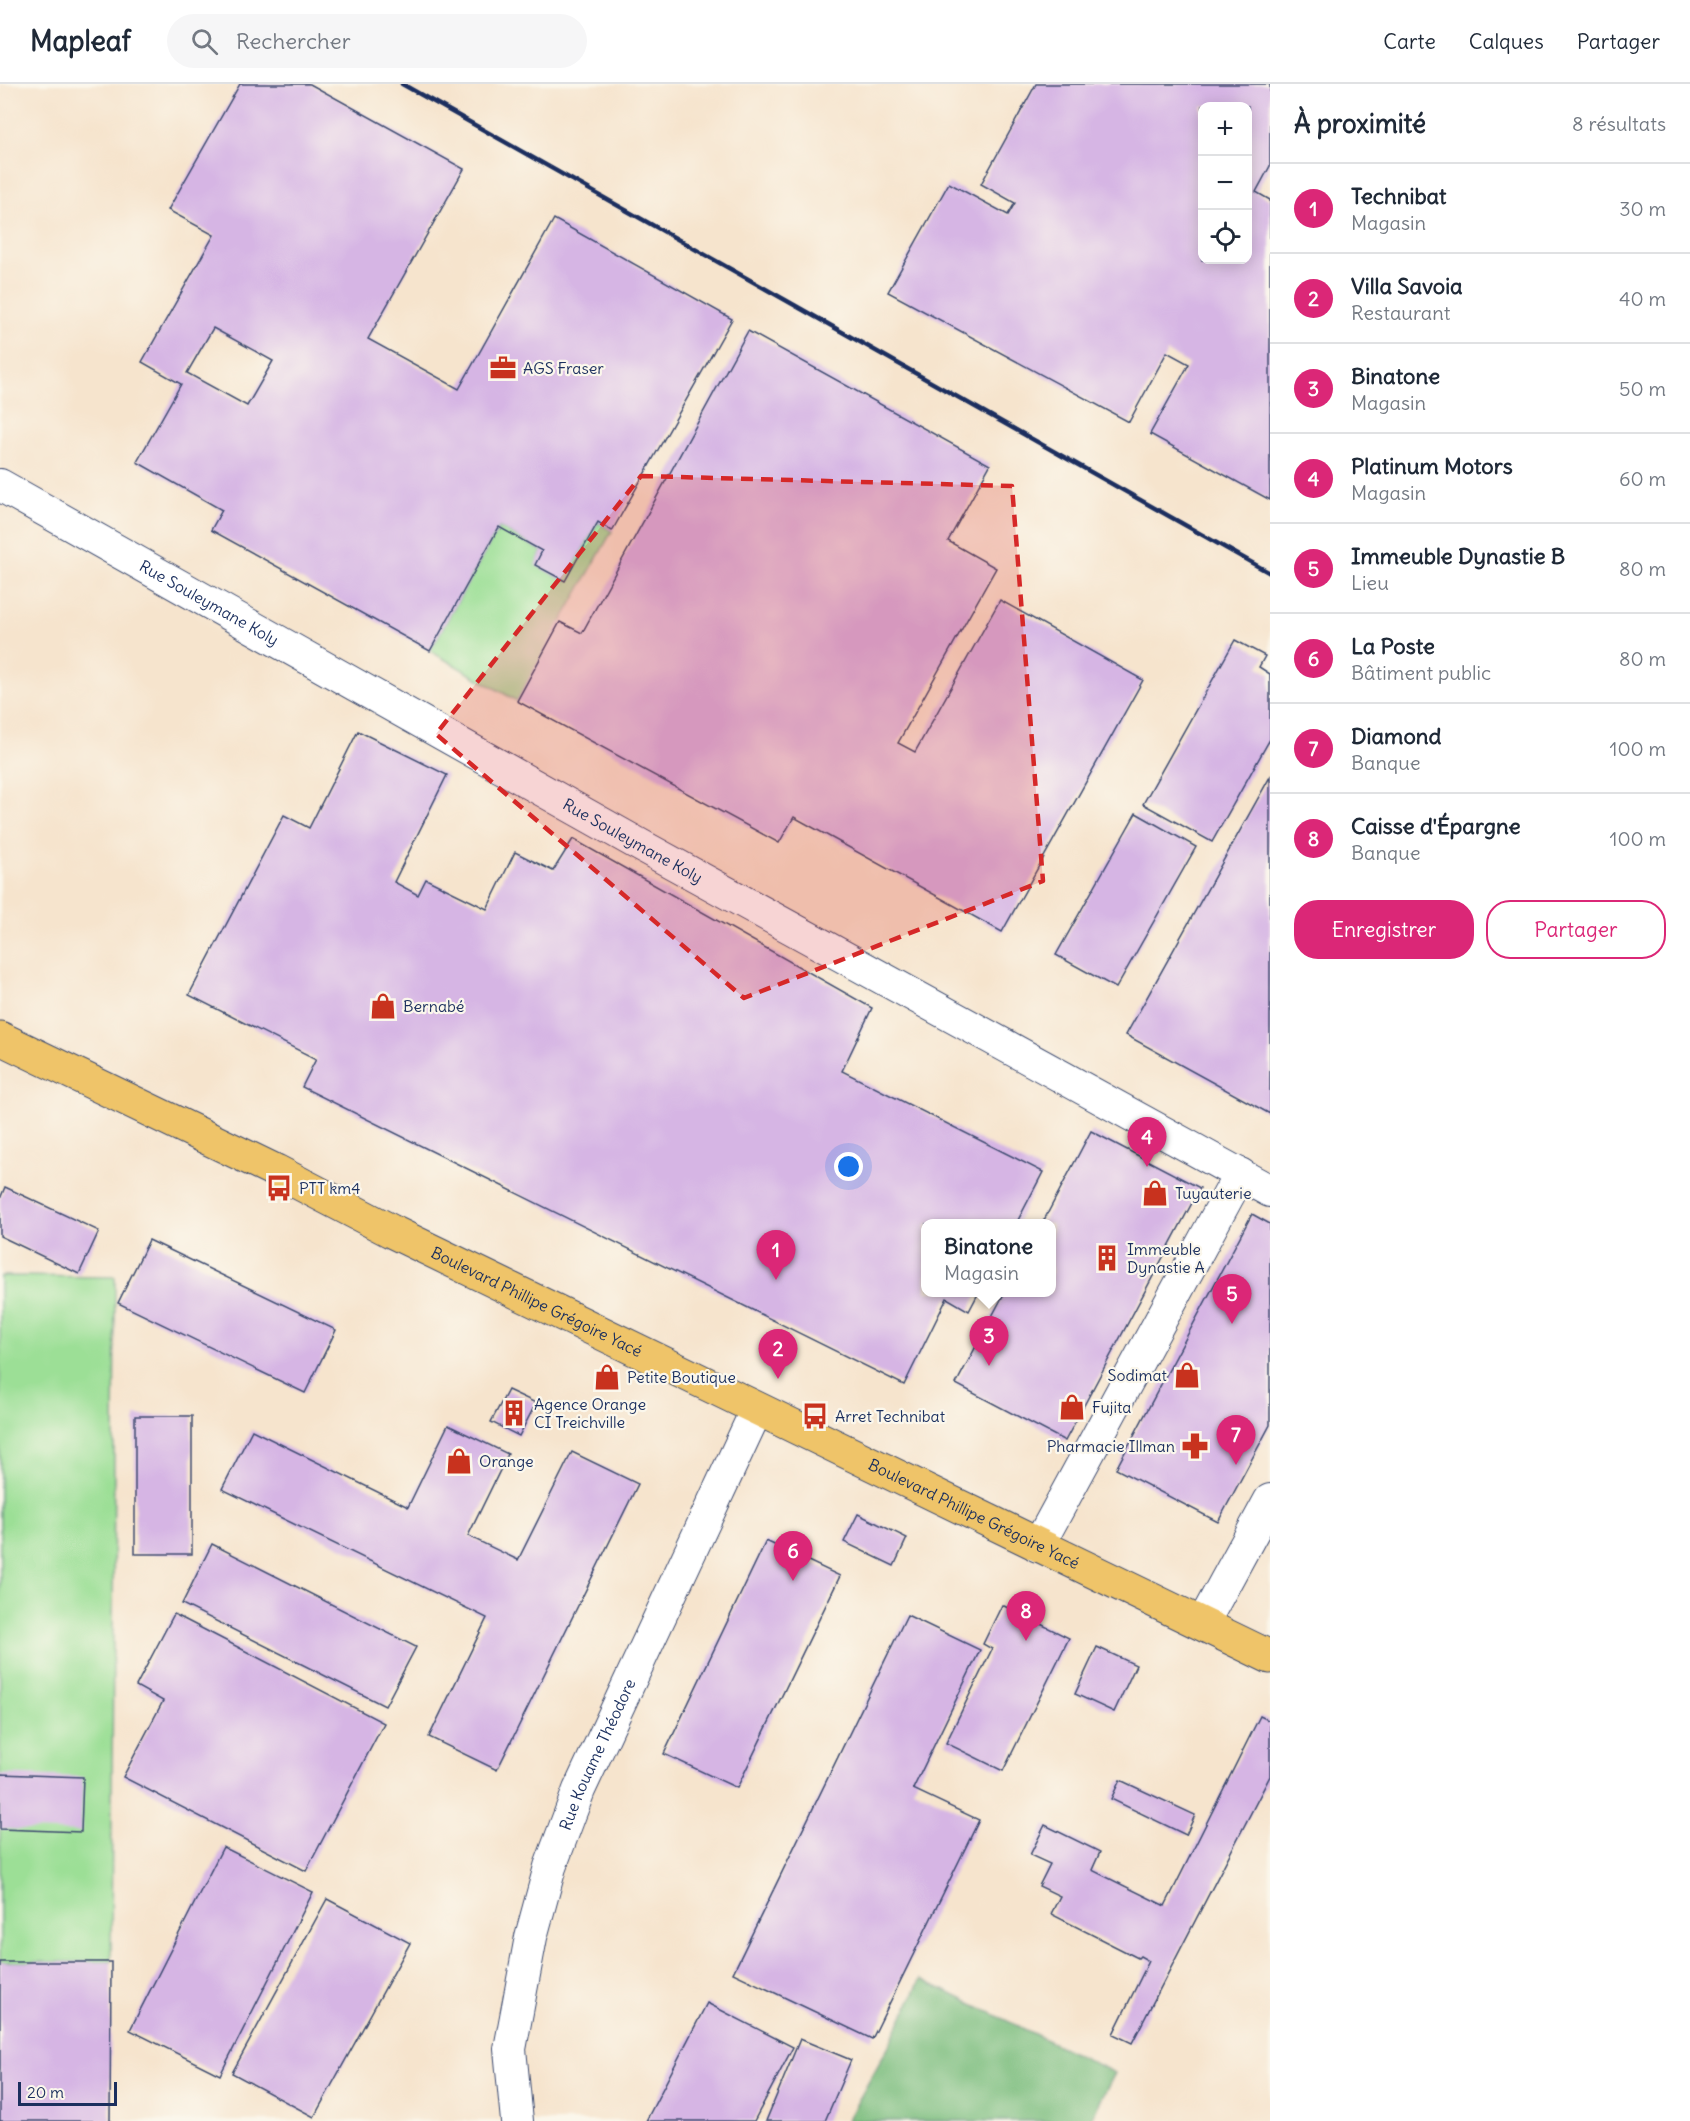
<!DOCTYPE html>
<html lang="fr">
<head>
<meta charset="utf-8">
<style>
	body { margin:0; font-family:Delius,sans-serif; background:#f6f6f7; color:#1f2937 }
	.controls { position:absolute; right:18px; top:18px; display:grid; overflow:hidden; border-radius:12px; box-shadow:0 3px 15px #0003 }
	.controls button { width:54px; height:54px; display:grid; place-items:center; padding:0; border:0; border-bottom:2px solid #e0e1e3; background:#fff; color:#1f2937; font:30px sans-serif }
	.scale { position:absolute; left:18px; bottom:15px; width:99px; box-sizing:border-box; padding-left:6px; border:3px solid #1b2f5e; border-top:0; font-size:16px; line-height:21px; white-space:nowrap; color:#1b2f5e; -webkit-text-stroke:4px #fbf7ec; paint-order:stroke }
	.you { position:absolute; left:849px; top:1083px; width:21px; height:21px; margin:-15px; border:4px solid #fff; border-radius:50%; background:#1a73e8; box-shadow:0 0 0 9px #1a73e833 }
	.badge { display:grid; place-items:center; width:39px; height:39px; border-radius:50%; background:#db2777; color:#fff; font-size:20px; font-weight:700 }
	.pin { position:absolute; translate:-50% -50px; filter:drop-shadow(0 2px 3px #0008) }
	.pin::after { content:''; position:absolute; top:32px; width:21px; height:18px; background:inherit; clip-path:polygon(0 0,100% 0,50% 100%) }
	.popup { position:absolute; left:921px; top:1135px; width:135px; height:78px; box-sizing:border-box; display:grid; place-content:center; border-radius:12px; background:#fff; filter:drop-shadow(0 2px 4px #0005); font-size:20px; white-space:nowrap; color:#747a83 }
	.popup b { font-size:22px; color:#1f2937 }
	.popup::after { content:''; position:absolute; left:50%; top:100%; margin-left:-12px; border:12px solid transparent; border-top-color:#fff }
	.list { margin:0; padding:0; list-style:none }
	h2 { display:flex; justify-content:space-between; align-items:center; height:78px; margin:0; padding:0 24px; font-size:26px }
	h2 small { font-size:20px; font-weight:400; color:#747a83 }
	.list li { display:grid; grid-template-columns:39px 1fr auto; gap:18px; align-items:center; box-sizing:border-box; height:90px; padding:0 24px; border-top:2px solid #e0e1e3 }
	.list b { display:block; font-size:22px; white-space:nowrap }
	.list p { margin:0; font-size:20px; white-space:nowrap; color:#747a83 }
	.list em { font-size:20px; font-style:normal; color:#747a83 }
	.actions { display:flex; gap:12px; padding:18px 24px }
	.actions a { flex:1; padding:14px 0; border:2px solid #db2777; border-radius:24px; text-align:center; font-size:21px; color:#db2777 }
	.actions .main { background:#db2777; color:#fff }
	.icon { flex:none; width:33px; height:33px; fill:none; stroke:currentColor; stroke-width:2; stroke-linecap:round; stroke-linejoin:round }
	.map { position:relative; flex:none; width:1270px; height:2037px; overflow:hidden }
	header { display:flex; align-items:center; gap:36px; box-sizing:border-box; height:84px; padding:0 30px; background:#fff; border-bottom:2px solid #e0e1e3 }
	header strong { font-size:28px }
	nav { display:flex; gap:33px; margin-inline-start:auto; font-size:21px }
	.search { width:420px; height:54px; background:#f6f6f7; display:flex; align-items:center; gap:15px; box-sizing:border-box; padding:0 21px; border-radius:33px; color:#747a83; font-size:22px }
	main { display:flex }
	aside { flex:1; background:#fff }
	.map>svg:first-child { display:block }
</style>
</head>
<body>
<header>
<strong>Mapleaf</strong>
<div class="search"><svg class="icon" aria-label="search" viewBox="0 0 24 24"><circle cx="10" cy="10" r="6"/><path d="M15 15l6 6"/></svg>Rechercher</div>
<nav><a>Carte</a><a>Calques</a><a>Partager</a></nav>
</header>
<main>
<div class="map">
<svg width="1270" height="2037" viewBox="0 0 1270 2037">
	<rect width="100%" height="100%" fill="#fbf7ec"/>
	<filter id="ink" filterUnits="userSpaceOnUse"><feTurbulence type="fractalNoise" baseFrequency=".0167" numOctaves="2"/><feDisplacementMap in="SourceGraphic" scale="12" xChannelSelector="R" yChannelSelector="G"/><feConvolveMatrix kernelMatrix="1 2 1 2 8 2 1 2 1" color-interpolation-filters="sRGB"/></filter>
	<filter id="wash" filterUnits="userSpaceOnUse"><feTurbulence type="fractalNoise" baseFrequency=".008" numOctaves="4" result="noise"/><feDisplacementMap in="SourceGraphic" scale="24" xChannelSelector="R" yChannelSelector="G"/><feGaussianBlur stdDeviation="1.35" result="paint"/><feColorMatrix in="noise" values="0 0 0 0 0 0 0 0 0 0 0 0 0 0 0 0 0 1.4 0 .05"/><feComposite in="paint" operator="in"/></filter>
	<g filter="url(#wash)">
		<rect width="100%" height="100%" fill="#f6e4cd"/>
		<g fill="#9cdf96" stroke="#5c877a" stroke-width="1.5">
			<path d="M598,438l14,9 -95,170 -87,-50 69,-124 43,24 -6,14 29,16z"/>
			<path d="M0,1192l115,1 -4,685h-111z"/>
		</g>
		<path fill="#7dbe7f" stroke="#4c766e" stroke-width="1.5" d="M921,1895l194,94 -25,48h-243l41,-74z"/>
		<g id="blocks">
			<g fill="#d6b5e4" fill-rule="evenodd">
				<path d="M240,0h70l154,85 -96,170 91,50 95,-170 178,100 -120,212 -14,-9 -33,59 -30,-16 7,-14 -43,-24 -69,124 -219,-121 11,-20 -85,-48 44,-78 -39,-22 72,-127 -46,-25zM213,244l60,33 -26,45 -60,-33z"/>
				<path d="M1036,0h234v82l-14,26 14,8v300l-120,-66 39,-70 -22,-12 -38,70 -241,-130 61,-109 59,32 7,-12 -34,-19zM1202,22h46v154h-46z"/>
				<path d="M748,247l242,134 -42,76 48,27 -98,175 17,9 85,-152 143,80 -141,252 -208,-115 -15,26 -262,-142 43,-79 22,11z"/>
				<path d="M1235,556l30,16 -6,11 11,7v65l-58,103 -69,-38z"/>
				<path d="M358,647l89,44 -53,107 24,13 8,-16 61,30 28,-57 38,19 20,-32 299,169 -30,63 201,101 -27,52h-90v68h53l-10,19 -22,-13 -43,87 -602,-298 14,-28 -127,-64 95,-180 25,13z"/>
				<path d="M1270,693v337l-144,-79z"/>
				<path d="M1136,729l60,34 -80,141 -60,-33z"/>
				<path d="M1091,1047l109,57 -135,253 -109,-57 49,-92h47v-68h-10z"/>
				<path d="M5,1103l94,44 -20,43 -79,-38v-37z"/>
				<path d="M1252,1130l18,10v201l-52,97 -102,-53z"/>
				<path d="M149,1156l187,90 -31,63 -187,-90z"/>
				<path d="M508,1306l28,13 -17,33 -28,-14z"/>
				<rect x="135" y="1332" width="57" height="138"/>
				<path d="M448,1341l60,29 -40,82 50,24 54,-108 66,32 -141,286 -68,-33 58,-119 -265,-129 30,-59 156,77z"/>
				<path d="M858,1430l49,24 -13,28 -50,-24z"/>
				<path d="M766,1457l74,35 -103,212 -73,-34z"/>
				<path d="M212,1460l204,103 -31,59 -203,-102z"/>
				<path d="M1002,1521l67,33 -66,133 -57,-28 46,-94 -9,-5z"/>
				<path d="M174,1530l210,109 -78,148 -183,-94 40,-76 -27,-15z"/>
				<path d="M907,1531l73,35 -67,139 66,31 -107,219 -139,-66z"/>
				<path d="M1097,1563l39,18 -22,47 -39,-18z"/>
				<path d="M1260,1632l10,5v55l-138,267 -19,-9 36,-73 -9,-5 -2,2 -87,-44 9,-18 -21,-10 11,-22 -20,-9 15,-30 55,27 -8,18 73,36z"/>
				<path d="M0,1690l83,3 -2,55 -81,-3z"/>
				<path d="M1120,1696l75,35 -9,20 -75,-36z"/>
				<path d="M223,1763l90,45 -93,183 -90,-45z"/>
				<path d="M327,1815l83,44 -96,174 -82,-44z"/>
				<path d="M0,1878h111l-1,159h-110z"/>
				<path d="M707,1919l86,44 -39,74h-108z"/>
				<path d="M800,1955l51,21 -26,61h-59z"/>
			</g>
		</g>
	</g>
	<g filter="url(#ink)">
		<use href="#blocks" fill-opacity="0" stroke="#3c4a6f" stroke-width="1.5"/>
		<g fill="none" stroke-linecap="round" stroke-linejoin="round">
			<g stroke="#3c4a6f" stroke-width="34">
				<g id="minor">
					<path id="s1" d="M0,401l640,360 630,346"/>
					<path d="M1038,1462l202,-372"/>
					<path d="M1203,1539l67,-123"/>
					<path id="s2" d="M517,2037l-7,-72 21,-112 19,-70 29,-77 178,-381"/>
				</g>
			</g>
			<g stroke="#3c4a6f" stroke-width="35">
				<g id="major">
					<path id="s3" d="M0,954l276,133 115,60 879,426"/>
				</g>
			</g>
			<use href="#minor" stroke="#fff" stroke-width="32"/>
			<use href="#major" stroke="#efc469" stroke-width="33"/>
			<path stroke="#1b2f5e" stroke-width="4.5" d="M402,0l868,489"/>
		</g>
	</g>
	<path fill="#d62828" fill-opacity="0.2" stroke="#d62828" stroke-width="4.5" stroke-dasharray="12 8" stroke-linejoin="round" d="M641,392l371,10 31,395 -299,117 -308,-264z"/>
	<defs>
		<g id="office-bare" transform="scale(2.07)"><path d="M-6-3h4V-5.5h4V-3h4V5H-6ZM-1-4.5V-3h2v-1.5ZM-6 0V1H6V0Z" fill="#c8321e" stroke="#fbf7ec" stroke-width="2.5" paint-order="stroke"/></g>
		<g id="shop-bare" transform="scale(2.07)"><path d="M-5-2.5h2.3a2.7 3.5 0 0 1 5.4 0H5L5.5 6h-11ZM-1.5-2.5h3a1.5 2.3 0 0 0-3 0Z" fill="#c8321e" stroke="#fbf7ec" stroke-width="2.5" paint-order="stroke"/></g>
		<g id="bus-bare" transform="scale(2.07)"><path d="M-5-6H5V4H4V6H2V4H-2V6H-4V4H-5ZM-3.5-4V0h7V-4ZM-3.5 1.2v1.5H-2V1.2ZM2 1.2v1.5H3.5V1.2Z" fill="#c8321e" stroke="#fbf7ec" stroke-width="2.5" paint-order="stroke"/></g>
		<g id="building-bare" transform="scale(2.07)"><path d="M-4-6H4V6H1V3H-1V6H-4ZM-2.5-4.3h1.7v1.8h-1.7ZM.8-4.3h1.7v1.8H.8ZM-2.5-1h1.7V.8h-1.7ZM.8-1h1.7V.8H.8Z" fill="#c8321e" stroke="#fbf7ec" stroke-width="2.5" paint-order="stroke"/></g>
		<g id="pharmacy-bare" transform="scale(2.07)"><path d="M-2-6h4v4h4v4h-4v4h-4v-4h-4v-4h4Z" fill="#c8321e" stroke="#fbf7ec" stroke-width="2.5" paint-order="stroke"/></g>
	</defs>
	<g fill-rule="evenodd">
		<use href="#office-bare" x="503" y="284"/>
		<use href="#shop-bare" x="383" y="922"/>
		<use href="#bus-bare" x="279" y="1104"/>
		<use href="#shop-bare" x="1155" y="1109"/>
		<use href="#building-bare" x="1107" y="1174"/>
		<use href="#shop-bare" x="1187" y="1291"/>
		<use href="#shop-bare" x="607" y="1293"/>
		<use href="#shop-bare" x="1072" y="1323"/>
		<use href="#building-bare" x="514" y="1329"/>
		<use href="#bus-bare" x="815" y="1332"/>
		<use href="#pharmacy-bare" x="1195" y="1362"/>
		<use href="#shop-bare" x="459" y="1377"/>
	</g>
	<g text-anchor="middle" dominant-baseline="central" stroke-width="4.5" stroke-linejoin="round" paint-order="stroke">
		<g font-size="16" fill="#1b2f5e" stroke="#fbf7ec" text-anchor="start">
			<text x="523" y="284">AGS Fraser</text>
			<text x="403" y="922">Bernabé</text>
			<text x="299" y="1104">PTT km4</text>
			<text x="1175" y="1109">Tuyauterie</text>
			<text x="1127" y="1165">Immeuble<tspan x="1127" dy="18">Dynastie A</tspan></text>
			<text x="1167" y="1291" text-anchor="end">Sodimat</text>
			<text x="627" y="1293">Petite Boutique</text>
			<text x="534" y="1320">Agence Orange<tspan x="534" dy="18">CI Treichville</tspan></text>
			<text x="1092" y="1323">Fujita</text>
			<text x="835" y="1332">Arret Technibat</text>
			<text x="1175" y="1362" text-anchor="end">Pharmacie Illman</text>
			<text x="479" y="1377">Orange</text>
		</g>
		<g font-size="16" fill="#1b2f5e" stroke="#fbf7ec">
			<text stroke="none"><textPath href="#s1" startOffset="240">Rue Souleymane Koly</textPath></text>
			<text stroke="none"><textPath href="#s1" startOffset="726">Rue Souleymane Koly</textPath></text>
			<text stroke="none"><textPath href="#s3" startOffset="598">Boulevard Phillipe Grégoire Yacé</textPath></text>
			<text stroke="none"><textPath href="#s3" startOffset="1084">Boulevard Phillipe Grégoire Yacé</textPath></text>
			<text stroke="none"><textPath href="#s2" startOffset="381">Rue Kouame Théodore</textPath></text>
		</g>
	</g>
</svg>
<div class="controls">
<button>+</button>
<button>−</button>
<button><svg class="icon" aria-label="locate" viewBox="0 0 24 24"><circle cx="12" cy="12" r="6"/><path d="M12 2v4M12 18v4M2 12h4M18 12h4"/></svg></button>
</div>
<div class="scale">20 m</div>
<div class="you"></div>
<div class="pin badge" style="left:776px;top:1196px">1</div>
<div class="pin badge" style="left:778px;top:1295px">2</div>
<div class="pin badge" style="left:989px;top:1282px">3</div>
<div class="popup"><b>Binatone</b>Magasin</div>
<div class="pin badge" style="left:1147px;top:1083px">4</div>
<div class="pin badge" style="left:1232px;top:1240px">5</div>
<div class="pin badge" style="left:793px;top:1497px">6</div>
<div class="pin badge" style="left:1236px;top:1381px">7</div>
<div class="pin badge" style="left:1026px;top:1557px">8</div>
</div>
<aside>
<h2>À proximité<small>8 résultats</small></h2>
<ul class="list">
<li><span class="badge">1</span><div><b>Technibat</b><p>Magasin</p></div><em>30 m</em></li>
<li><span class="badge">2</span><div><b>Villa Savoia</b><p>Restaurant</p></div><em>40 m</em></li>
<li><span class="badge">3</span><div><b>Binatone</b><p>Magasin</p></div><em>50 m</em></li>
<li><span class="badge">4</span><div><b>Platinum Motors</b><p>Magasin</p></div><em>60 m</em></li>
<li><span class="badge">5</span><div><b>Immeuble Dynastie B</b><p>Lieu</p></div><em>80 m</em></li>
<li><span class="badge">6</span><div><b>La Poste</b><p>Bâtiment public</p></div><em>80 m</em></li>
<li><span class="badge">7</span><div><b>Diamond</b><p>Banque</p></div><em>100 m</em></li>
<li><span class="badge">8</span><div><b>Caisse d'Épargne</b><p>Banque</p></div><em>100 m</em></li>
</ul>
<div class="actions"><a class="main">Enregistrer</a><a>Partager</a></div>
</aside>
</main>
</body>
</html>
